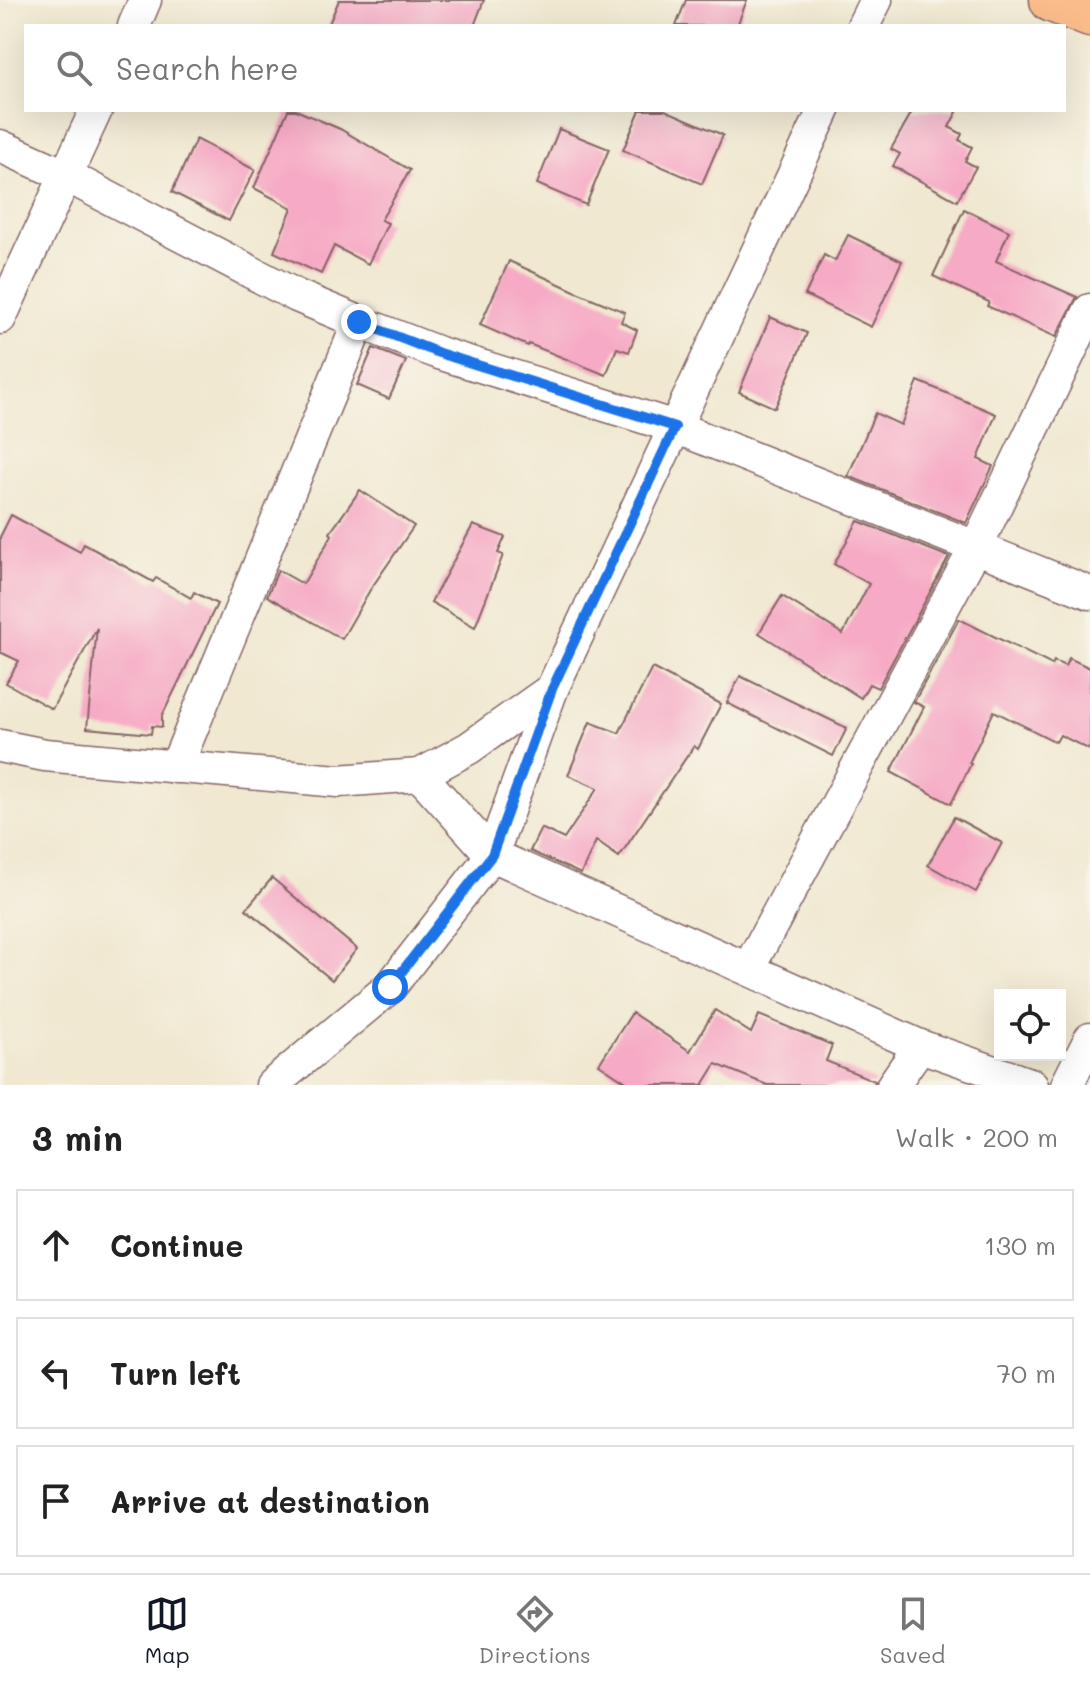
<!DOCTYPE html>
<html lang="en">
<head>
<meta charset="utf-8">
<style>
	body { margin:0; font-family:Mali,sans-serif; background:#f6f6f6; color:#222 }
	.controls { position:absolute; right:24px; bottom:24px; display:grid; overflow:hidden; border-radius:0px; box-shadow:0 8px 32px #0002 }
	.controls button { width:72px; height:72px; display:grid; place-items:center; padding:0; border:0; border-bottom:2px solid #e0e0e0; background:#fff; color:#222; font:40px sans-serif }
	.stop { position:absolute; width:24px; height:24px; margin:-18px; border:6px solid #1a73e8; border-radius:50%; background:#fff }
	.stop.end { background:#1a73e8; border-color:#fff; box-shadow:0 2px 8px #0008 }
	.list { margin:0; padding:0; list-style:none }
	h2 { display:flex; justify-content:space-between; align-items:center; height:104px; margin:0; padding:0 32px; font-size:34px }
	h2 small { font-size:26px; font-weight:400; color:#767676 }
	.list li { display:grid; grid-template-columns:52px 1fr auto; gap:24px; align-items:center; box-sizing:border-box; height:112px; margin:0 16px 16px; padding:0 16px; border:2px solid #e0e0e0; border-radius:0px }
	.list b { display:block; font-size:30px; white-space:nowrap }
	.list em { font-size:26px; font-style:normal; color:#767676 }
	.icon { flex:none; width:44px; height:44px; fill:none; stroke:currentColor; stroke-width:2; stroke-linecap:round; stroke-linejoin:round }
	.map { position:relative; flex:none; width:1090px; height:1085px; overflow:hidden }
	.search { position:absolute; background:#fff; box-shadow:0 8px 32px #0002; left:24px; right:24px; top:24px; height:88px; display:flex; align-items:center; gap:20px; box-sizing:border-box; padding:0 28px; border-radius:0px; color:#767676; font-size:30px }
	.sheet { height:488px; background:#fff }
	nav { display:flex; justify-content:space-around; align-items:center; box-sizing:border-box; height:112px; border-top:2px solid #e0e0e0; background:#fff; font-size:22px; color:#767676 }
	nav a { display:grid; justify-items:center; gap:4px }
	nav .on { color:#111827 }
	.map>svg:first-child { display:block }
</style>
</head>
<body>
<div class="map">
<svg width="1090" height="1085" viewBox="0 0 1090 1085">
	<rect width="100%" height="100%" fill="#f7f3e8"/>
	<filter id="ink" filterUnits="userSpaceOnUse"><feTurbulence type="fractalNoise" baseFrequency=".0125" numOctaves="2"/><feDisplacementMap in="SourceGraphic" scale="16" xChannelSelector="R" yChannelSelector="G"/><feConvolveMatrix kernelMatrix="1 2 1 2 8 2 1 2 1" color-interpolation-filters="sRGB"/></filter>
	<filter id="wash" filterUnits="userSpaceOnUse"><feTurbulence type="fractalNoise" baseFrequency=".006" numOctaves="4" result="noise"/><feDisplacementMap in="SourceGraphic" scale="32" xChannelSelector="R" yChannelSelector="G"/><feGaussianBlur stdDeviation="1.8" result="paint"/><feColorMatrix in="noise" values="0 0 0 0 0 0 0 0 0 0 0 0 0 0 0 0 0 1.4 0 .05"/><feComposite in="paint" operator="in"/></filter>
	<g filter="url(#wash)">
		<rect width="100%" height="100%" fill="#f0e8d0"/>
		<g id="blocks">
			<g fill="#f6aac5">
				<path d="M339,0h145l-10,26h-146z"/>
				<path d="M686,0h61l-10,26h-61z"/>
				<path d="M288,110h8l44,19 70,41 -29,50 7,3 -20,41 -34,-18 -13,28 -47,-22 18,-44 -38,-20z"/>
				<path d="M640,110h25l58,25 -21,49 -79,-34z"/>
				<path d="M913,110h45l-9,17 13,7 -3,6 13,7 -7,14 11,6 -19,34 -64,-35 7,-12 -9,-5z"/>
				<path d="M559,129l50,20 -23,56 -49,-21z"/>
				<path d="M196,139l59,31 -26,51 -57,-29z"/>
				<path d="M964,209l45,22 -13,30 81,36 -21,40 -69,-31 2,-4 -56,-26z"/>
				<path d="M848,235l54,26 -31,66 -66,-32 19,-40 11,6z"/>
				<path d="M509,261l70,32 46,19 -4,10 16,8 -8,22 -12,-4 -11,27 -77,-31 -1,2 -48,-21z"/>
				<path d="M770,317l37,16 -32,75 -36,-16z"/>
				<path d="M373,348l33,13 -17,38 -32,-14z"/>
				<path d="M918,381l78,33 -18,45 15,7 -27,57 -118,-47 27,-63 26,12z"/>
				<path d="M360,490l54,36 -44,64 -28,49 -75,-43 11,-26 25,14 29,-49 -2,-2z"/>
				<path d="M11,515l69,37 4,-8 69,38 3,-4 35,20 3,-6 23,12 -55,112v11l-10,-1 -1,8 -64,-6 10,-100 -45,81 -46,-26 13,-22 -19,-9v-115z"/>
				<path d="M858,521l91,36 -71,131 -9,-4 -8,14 -102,-65 23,-37 61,38 26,-50 -35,-20z"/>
				<path d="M473,525l32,12 -7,16 5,2 -28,72 -44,-25z"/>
				<path d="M959,619l93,46 2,-4 11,5 4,-8 21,10v82l-30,-15 -4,7 -62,-31 -25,52 2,1 -20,40 -60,-32 33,-65 -10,-5z"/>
				<path d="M652,668l69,36 -23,45 -4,-3 -75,111 -23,-16 -15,33 -51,-23 11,-23 23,11 34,-51 -30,-13 22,-53 29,11z"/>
				<path d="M740,676l107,52 -14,28 -106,-53z"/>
				<path d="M954,817l48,26 -26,49 -48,-27z"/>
				<path d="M272,878l85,71 -25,31 -86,-71z"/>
				<path d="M715,1010l36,23 8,-18 73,30 -6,16 49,20 -1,4h-107l-51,-21 -13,21h-72l-32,-21 33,-51 58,38z"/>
			</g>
		</g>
	</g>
	<g filter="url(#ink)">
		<use href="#blocks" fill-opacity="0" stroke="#846565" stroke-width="2"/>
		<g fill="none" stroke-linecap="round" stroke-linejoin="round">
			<g stroke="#846565" stroke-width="35">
				<g id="street">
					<path d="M134,26l11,-26"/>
					<path d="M863,26l13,-26"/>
					<path d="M0,146l67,30 230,120 62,26 80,31 236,74 415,166"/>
					<path d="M0,318l96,-208"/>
					<path d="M0,746l45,9 293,26 82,-6 49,-27 83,-59 272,-579"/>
					<path d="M176,767l183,-445"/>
					<path d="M420,775l72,80 428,191 112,39"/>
					<path d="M748,969l228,-422 114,-237"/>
					<path d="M272,1085l118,-98 102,-132 60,-166"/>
					<path d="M893,1085l27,-39"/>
					<path d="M1067,1085l23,-46"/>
				</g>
			</g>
			<g stroke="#846565" stroke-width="47">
				<path id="highway" d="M1052,0l38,15"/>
			</g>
			<use href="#street" stroke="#fff" stroke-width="32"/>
			<use href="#highway" stroke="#fabc8b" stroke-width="44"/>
		</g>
	</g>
	<g fill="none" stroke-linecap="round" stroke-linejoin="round" filter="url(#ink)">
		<path stroke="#1a73e8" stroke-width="10" d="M359,322l80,31 236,74 -123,262 -60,166 -102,132"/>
	</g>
</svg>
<div class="controls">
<button><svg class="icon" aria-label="locate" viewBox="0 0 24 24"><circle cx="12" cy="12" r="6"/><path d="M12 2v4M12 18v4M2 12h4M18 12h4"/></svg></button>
</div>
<div class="stop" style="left:390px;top:987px"></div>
<div class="stop end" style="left:359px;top:322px"></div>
<div class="search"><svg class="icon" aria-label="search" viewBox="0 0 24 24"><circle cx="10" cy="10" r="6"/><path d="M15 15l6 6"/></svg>Search here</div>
</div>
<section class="sheet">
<h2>3 min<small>Walk · 200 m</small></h2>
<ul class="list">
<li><svg class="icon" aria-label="ahead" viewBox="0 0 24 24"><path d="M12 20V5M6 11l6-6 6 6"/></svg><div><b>Continue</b></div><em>130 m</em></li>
<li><svg class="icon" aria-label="left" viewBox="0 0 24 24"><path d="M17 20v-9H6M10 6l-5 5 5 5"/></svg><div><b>Turn left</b></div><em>70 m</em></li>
<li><svg class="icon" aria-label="arrive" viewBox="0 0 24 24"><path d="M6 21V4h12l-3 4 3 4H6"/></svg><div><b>Arrive at destination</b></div></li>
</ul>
</section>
<nav>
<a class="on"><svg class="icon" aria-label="map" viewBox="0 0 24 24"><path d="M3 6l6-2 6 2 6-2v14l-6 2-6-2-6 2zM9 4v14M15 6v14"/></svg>Map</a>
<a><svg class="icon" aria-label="directions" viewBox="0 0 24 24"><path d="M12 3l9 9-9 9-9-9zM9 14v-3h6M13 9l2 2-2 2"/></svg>Directions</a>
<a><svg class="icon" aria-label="saved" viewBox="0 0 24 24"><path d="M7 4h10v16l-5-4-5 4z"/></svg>Saved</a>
</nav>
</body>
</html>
